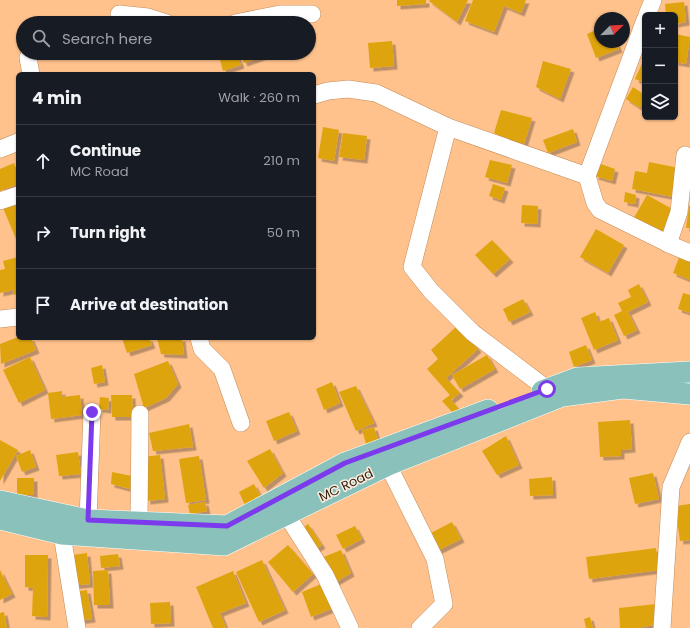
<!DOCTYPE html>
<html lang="en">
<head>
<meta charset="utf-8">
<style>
	body { margin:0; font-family:Poppins,sans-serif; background:#20242c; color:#f1f3f6 }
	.controls { position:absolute; right:12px; top:12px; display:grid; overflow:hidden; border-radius:6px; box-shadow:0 1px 3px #0004 }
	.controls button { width:36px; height:36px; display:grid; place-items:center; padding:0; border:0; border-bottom:1px solid #363941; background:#171b24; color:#f1f3f6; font:20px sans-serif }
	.compass { position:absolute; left:594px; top:12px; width:36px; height:36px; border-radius:50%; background:#171b24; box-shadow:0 1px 3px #0004; rotate:66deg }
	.stop { position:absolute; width:12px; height:12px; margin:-9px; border:3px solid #7c3aed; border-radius:50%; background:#fff }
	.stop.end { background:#7c3aed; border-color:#fff; box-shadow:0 1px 4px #0008 }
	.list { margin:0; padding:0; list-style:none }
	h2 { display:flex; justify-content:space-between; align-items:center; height:52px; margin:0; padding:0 16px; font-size:17px }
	h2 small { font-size:13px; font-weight:400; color:#9ea1a6 }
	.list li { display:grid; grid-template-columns:26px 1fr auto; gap:12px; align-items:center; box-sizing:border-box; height:72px; padding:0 16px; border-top:1px solid #363941 }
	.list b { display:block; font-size:15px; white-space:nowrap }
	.list p { margin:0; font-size:13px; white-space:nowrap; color:#9ea1a6 }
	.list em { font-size:13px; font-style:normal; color:#9ea1a6 }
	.icon { flex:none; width:22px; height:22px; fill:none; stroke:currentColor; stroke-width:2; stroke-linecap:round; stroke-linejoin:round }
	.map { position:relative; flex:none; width:690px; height:628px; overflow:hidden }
	.search { position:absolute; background:#171b24; box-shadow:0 1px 3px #0004; left:16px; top:16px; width:300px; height:44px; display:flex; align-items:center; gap:10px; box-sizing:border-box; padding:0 14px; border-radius:22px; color:#9ea1a6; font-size:15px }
	.panel { position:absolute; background:#171b24; box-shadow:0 1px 3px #0004; left:16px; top:72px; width:300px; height:268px; border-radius:6px }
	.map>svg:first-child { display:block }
</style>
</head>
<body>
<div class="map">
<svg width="690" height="628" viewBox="0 0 690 628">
	<defs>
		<filter id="shadow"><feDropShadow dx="3.5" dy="3.5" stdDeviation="0" flood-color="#0004"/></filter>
	</defs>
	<rect width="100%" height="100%" fill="#ffc28c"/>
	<g fill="#dea40d" filter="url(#shadow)">
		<path d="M397,0h29v4l-29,2z"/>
		<path d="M430,0h38l-11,22 -28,-21z"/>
		<path d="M473,0h53l-5,13 -17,-7 -10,26 -29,-11z"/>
		<path d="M684,2l2,20 -11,2v-9h-9l-1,-11z"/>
		<path d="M600,28v14h16l3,7 -23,9 -9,-24z"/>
		<path d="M675,34l15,3 -4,27 -11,-2z"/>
		<path d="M392,41l2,25 -24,2 -2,-25z"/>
		<path d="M218,53h18l5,12 -18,6z"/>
		<path d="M240,53h22l2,3 -20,7z"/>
		<path d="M644,59h1v24l-10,-4z"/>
		<path d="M543,61l28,8 -11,30 -24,-12z"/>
		<path d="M633,87l12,8v4l-5,9 -14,-9z"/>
		<path d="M501,110l31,8 -9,29 -29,-14z"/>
		<path d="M323,127l16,3 -5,31 -16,-3z"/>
		<path d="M573,129l4,13 -29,11 -5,-13z"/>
		<path d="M343,133l24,3 -3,24 -25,-3z"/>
		<path d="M490,160l22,5 -5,18 -22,-6z"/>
		<path d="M649,162l30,6 -6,29 -41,-8 3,-18 12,2z"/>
		<path d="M14,163l4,10v11l-18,7v-22z"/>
		<path d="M598,163l17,6 -3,12 -17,-5z"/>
		<path d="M493,184l12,4 -4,12 -12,-4z"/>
		<path d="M625,192l11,3 -1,9 -11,-2z"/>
		<path d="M647,195l29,16 -15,27 -29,-17z"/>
		<path d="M18,198v46l-17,-41z"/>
		<path d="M522,205l16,1 -1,18 -16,-1z"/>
		<path d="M689,206h1v22h-4z"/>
		<path d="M596,229l28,16 -16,28 -28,-16z"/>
		<path d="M492,240l18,19 -17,15 -18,-19z"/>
		<path d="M680,255l10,4v21l-17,-7z"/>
		<path d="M18,257v37l-4,1 -1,-5 -13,3v-23l5,-1 -2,-8z"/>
		<path d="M639,284l9,18 -20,10 9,18 -13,6 -10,-21 8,-4 -4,-8 13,-6 -3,-7z"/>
		<path d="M683,293l7,2v18l-12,-4z"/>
		<path d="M523,299l7,13 -21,10 -6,-13z"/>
		<path d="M595,312l4,10 10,-4 9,22 -24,10 -13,-32z"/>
		<path d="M457,326l21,23 -32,29 14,15 -9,7 8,9 -5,5 -12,-13 8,-6 -23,-26 11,-10 -7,-9z"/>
		<path d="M18,337v1h13l5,12 -35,14 -1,-20z"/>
		<path d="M122,338h27l3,7 -25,8z"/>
		<path d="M157,338h25l2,17 -23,-1z"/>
		<path d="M586,345l6,15 -18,7 -5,-15z"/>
		<path d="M487,355l8,14 -35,20 -8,-14z"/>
		<path d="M30,357l15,33 -26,13 -16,-33z"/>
		<path d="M168,361l10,23 -12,14 -22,10 -10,-34z"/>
		<path d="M102,365l3,17 -11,2 -3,-16z"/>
		<path d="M332,382l8,21 -16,7 -8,-21z"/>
		<path d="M356,386l18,37 -18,8 -17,-39z"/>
		<path d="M62,391v6l18,-2 2,20 -31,4 -3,-26z"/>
		<path d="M111,395h21l1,22h-21z"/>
		<path d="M100,397l9,1 -1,12 -9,-1z"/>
		<path d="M289,412l8,19 -23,10 -8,-20z"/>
		<path d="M630,420l2,29 -11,1v6l-21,1 -2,-35z"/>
		<path d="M189,424l4,23 -40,4 -4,-18z"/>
		<path d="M374,427l4,13 -12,4 -4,-14z"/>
		<path d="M506,436l13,29 -22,10 -15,-24z"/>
		<path d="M0,440l18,10 -18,31z"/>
		<path d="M270,449l13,24 -19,15 -17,-27z"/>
		<path d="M30,450l6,17 -14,5 -6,-16z"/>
		<path d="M78,452l3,22 -22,2 -3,-21z"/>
		<path d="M160,455l5,44 -18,2 -5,-44z"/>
		<path d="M199,456l7,44 -20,3 -7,-44z"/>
		<path d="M112,472l20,4 2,14 -23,-6z"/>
		<path d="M653,473l6,26 -24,5 -6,-26z"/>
		<path d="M552,477l1,18 -23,1 -1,-17z"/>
		<rect x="17" y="478" width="17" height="17"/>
		<path d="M254,484l7,13 -16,8 -6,-13z"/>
		<path d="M205,502l2,9 -17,3 -2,-9z"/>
		<path d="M690,504v36l-10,1 -5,-35z"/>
		<path d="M452,522l9,17 -26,13 -8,-17z"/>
		<path d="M308,524l14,21 -9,6 -14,-20z"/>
		<path d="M355,526l7,13 -19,10 -7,-14z"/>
		<path d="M288,545l25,29 -20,18 -25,-30z"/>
		<path d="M656,548l3,22 -70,9 -3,-22z"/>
		<path d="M341,550l10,23 -17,10 -13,-25z"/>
		<path d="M87,553l3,31 -22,2 -3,-30z"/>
		<path d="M118,554l2,12 -19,2 -1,-12z"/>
		<path d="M25,555h23l-1,62 -15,-1 1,-28 -8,-1z"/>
		<path d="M262,560l23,50 -26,12 -23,-50z"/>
		<path d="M0,570l12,24 -12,6z"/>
		<path d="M108,570l2,35h-16l-1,-34z"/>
		<path d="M233,571l13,32 -26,10 6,15h-13l-17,-41z"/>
		<path d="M326,582l10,25 -25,10 -9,-25z"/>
		<path d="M87,590l5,29 -23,3 -5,-29z"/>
		<path d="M170,602l1,21 -20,1 -1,-21z"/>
		<path d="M656,604l-3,21 -14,3h-19l-1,-20z"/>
		<path d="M4,612l3,16h-7v-15z"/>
		<path d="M590,617l3,11h-7l-2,-9z"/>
	</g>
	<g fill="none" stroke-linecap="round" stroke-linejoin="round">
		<g stroke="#c48b56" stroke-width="18">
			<g id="minor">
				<path d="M119,14l29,3 19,6"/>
				<path d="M647,15l6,-15"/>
				<path d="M645,20l-58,156 8,27 5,7 71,35 19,8"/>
				<path d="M235,23l45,-9h32"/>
				<path d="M30,53l-2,5 3,16"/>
				<path d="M314,95l14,-4 20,-2 28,4 72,34 139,49"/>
				<path d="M448,127l-36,140 19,24 42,42 74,56"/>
				<path d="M0,149l18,-7"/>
				<path d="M0,201l18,-6"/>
				<path d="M668,244l11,-32 6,-57"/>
				<path d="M0,319l18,-2"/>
				<path d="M199,338l3,11 20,20 19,54"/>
				<path d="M388,465l47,94 9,45 -24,24"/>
				<path d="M286,514l39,61 25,53"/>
				<path d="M88,520l4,-108"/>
				<path d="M139,522l1,-108"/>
				<path d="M62,534l15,94"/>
				<path d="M662,628l9,-141 19,-45"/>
			</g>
		</g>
		<g stroke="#fff" stroke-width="22">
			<g id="major">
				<path d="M542,391l35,-13 113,-6"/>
				<path d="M0,501l88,19 139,6 118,-63 143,-53"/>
				<path d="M0,519l62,15 162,11 164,-80 174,-69 61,-8 67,6"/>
			</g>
		</g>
		<use href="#minor" stroke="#fff" stroke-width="17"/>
		<use href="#major" stroke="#8ac1ba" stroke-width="21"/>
	</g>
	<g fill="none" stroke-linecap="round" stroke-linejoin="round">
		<path stroke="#7c3aed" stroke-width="5" d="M92,412l-4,108 139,6 118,-63 202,-74"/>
	</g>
	<g text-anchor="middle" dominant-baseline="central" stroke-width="3" stroke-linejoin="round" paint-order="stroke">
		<g font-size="13" fill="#341e07" stroke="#fbeee4">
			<text transform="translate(346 485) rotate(-26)">MC Road</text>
		</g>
	</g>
</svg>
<div class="controls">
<button>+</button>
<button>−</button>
<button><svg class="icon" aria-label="layers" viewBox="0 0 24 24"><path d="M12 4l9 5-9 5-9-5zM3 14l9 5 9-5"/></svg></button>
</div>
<svg class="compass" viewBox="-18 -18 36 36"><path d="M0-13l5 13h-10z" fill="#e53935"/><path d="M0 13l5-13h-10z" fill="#9ea1a6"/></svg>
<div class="stop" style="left:547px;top:389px"></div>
<div class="stop end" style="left:92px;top:412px"></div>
<div class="search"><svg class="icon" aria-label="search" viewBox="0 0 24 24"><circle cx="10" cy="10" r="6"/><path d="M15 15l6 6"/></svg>Search here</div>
<section class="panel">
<h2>4 min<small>Walk · 260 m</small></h2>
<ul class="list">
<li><svg class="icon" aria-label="ahead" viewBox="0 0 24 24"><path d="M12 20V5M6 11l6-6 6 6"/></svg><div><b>Continue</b><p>MC Road</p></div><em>210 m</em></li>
<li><svg class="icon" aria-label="right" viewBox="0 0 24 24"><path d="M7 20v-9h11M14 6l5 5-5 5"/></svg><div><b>Turn right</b></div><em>50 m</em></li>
<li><svg class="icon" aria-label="arrive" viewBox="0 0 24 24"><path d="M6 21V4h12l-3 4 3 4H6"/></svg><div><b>Arrive at destination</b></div></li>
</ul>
</section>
</div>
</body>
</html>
